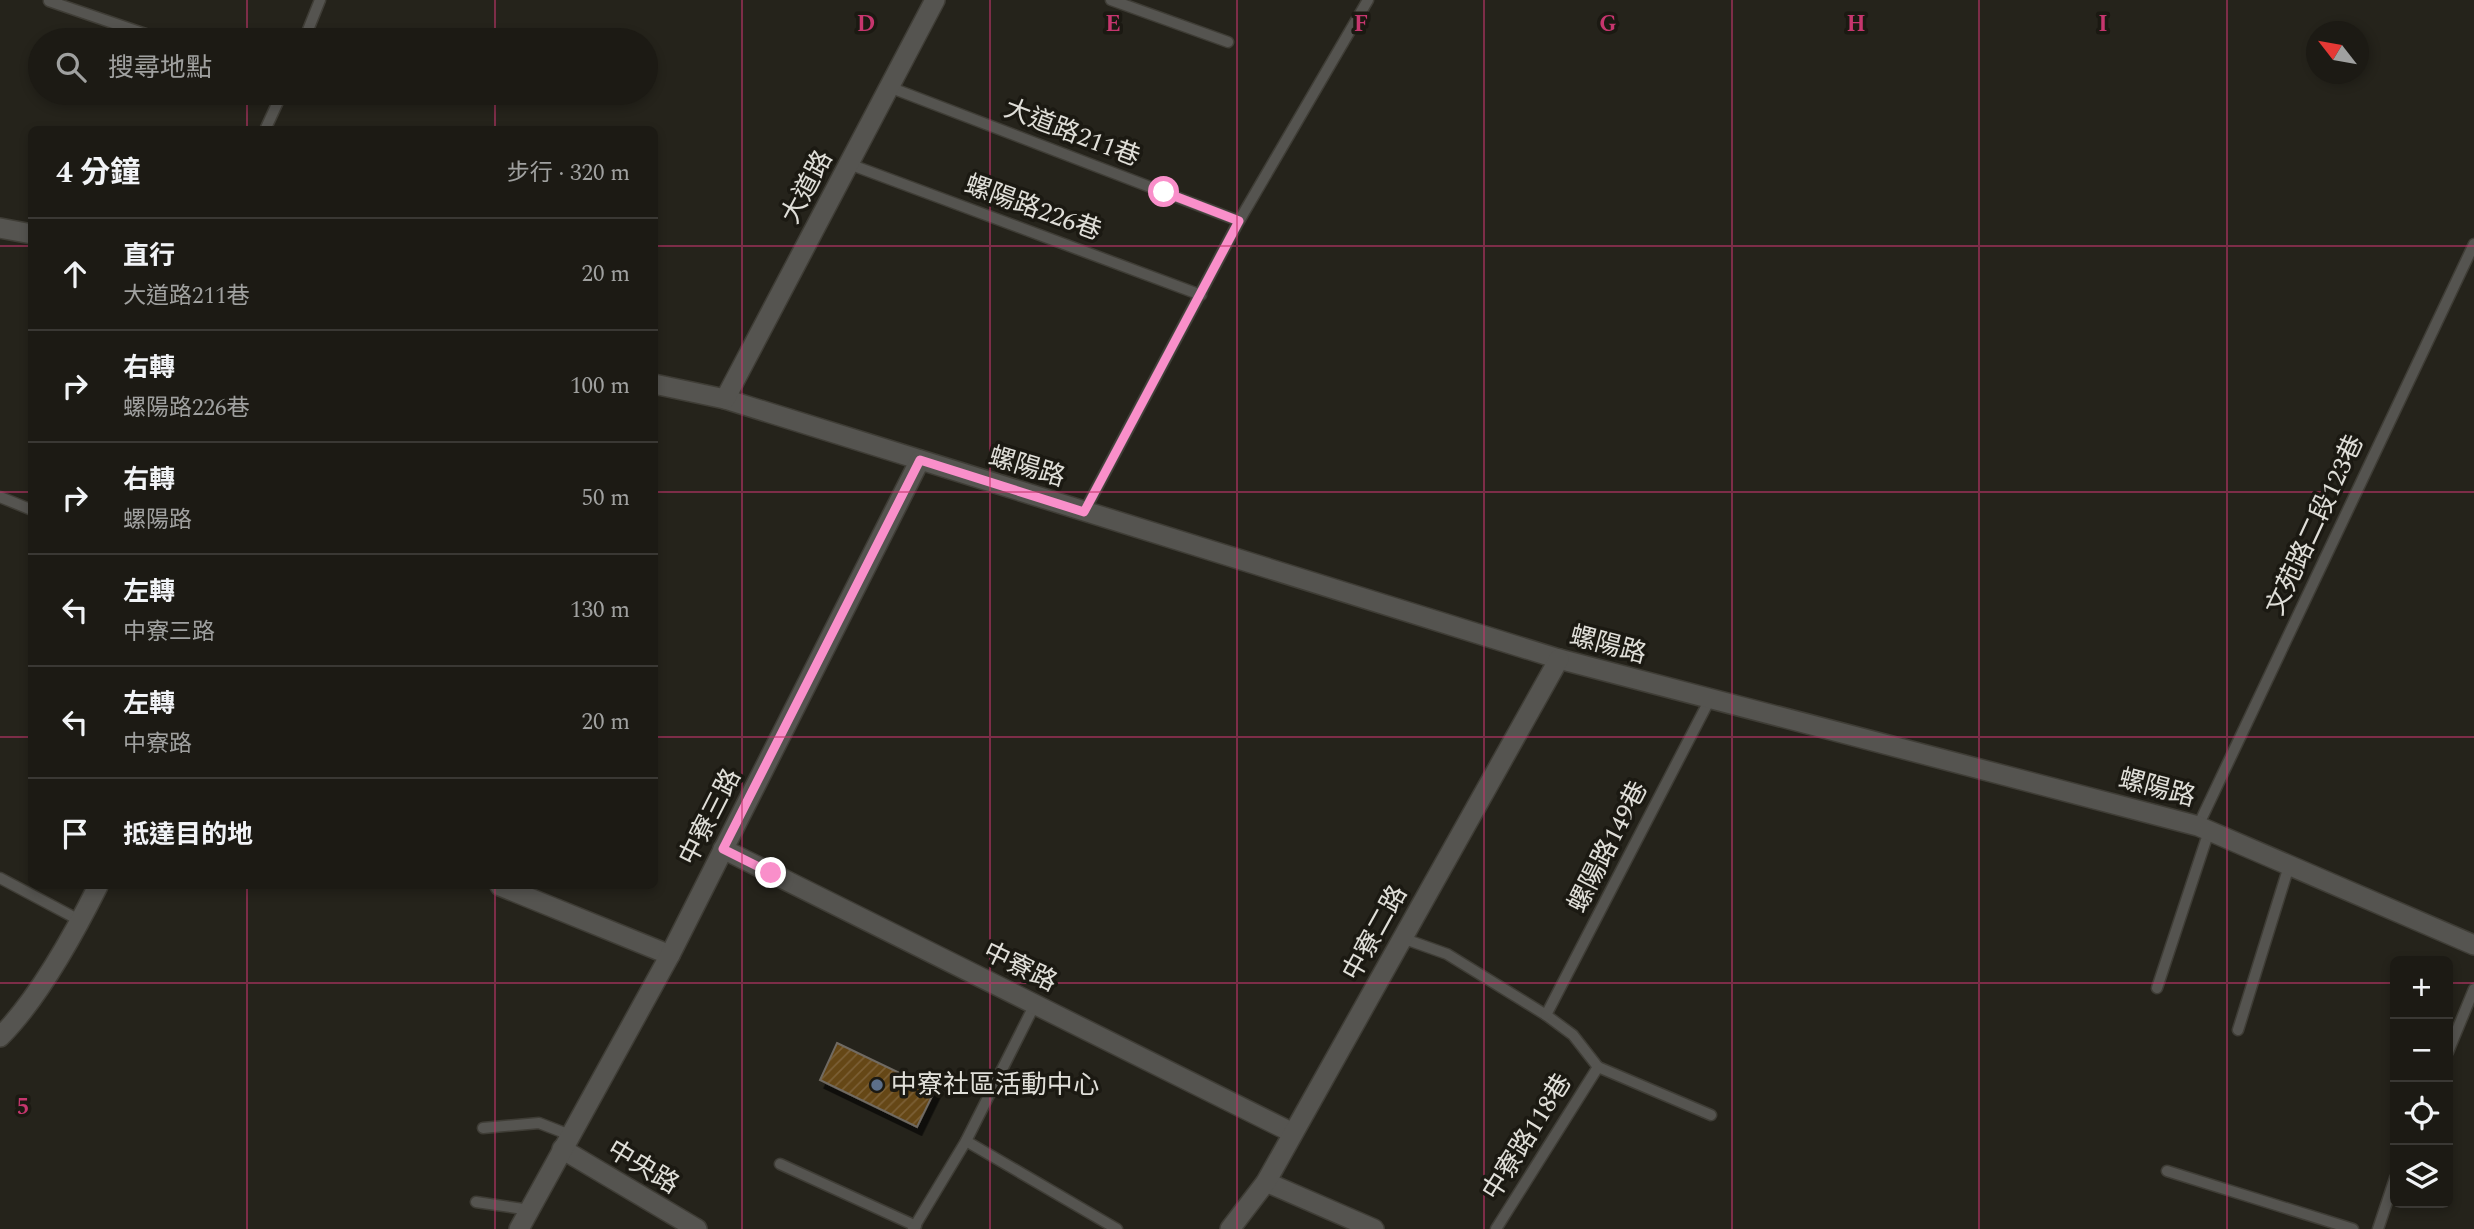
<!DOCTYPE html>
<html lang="zh-TW">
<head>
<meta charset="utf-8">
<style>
	body { margin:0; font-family:Spectral,"Noto Sans TC",serif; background:#292722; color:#f1f3f6 }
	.controls { position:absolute; right:21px; bottom:21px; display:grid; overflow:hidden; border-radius:10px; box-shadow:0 4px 10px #0003 }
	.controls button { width:63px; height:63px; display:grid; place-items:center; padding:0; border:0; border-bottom:2px solid #3a3834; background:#1c1a14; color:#f1f3f6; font:35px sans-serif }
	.compass { position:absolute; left:2306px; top:21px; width:63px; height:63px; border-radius:50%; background:#1c1a14; box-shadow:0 4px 10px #0003; rotate:301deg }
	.stop { position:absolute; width:21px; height:21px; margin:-16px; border:5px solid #f98fca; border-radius:50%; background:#fff }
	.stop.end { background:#f98fca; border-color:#fff; box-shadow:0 2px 7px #0008 }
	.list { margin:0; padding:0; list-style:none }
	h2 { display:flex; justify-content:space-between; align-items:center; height:91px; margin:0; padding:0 28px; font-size:30px }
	h2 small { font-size:23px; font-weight:400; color:#a0a1a0 }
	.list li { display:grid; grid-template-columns:46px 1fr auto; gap:21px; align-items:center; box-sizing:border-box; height:112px; padding:0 28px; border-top:2px solid #3a3834 }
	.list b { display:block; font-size:26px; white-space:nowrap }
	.list p { margin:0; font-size:23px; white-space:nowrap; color:#a0a1a0 }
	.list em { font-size:23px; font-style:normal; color:#a0a1a0 }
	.icon { flex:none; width:38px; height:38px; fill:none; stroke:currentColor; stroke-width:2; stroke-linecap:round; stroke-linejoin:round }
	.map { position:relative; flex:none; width:2474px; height:1229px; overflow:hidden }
	.search { position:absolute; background:#1c1a14; box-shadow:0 4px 10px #0003; left:28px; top:28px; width:630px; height:77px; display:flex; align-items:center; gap:18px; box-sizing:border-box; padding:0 24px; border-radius:38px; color:#a0a1a0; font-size:26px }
	.panel { position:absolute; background:#1c1a14; box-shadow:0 4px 10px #0003; left:28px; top:126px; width:630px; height:763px; border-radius:10px }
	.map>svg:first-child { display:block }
</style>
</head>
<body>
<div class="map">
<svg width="2474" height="1229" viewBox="0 0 2474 1229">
	<defs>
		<pattern id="building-hatch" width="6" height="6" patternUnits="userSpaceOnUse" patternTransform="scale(1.75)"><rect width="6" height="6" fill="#654614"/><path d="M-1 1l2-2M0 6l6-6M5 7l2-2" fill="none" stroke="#7b6036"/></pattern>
		<filter id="shadow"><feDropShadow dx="4.5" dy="8" stdDeviation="0" flood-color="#0009"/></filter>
	</defs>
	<rect width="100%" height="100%" fill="#25231b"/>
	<path fill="url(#building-hatch)" stroke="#706a62" stroke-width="2" filter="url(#shadow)" d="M837,1043l98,47 -18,37 -97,-47z"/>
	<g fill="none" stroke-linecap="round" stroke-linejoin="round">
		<g stroke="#3f3d36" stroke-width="13">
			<g id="service">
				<path d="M1111,0l117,42"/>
				<path d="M49,1l114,39"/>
				<path d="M304,40l16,-40"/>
				<path d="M889,87l350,134"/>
				<path d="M265,130l17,-37"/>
				<path d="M849,164l352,131"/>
				<path d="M0,497l32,13"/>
				<path d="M1084,512l155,-291 129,-221"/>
				<path d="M2198,826l276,-582"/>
				<path d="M0,878l81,43"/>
				<path d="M1402,938l45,16 99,61 27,20 25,32"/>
				<path d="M2157,988l52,-157"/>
				<path d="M1546,1015l164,-316"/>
				<path d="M2238,1030l51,-164"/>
				<path d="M2448,1052l26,-63"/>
				<path d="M483,1128l56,-5 31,12"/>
				<path d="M966,1141l151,88"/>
				<path d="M780,1164l136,62"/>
				<path d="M2167,1171l186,58"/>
				<path d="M476,1202l54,8"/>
				<path d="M913,1229l53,-88 69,-137"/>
				<path d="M1496,1229l102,-162 113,48"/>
				<path d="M2378,1229l17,-51"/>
			</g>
		</g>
		<g stroke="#3f3d36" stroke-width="22">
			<g id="minor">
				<path d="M0,228l32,6"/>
				<path d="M725,399l834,260 639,167 276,119"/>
				<path d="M723,849l570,284"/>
				<path d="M500,886l170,69"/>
				<path d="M562,1149l135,80"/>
				<path d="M1266,1182l108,47"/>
				<path d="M519,1229l151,-274 250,-495"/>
				<path d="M1230,1229l36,-47 293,-523"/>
			</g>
		</g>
		<g stroke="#3f3d36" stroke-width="22">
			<g id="tertiary">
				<path d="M654,384l71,15 210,-399"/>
				<path d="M0,1037c39,-39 73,-101 98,-151"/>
			</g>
		</g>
		<use href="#service" stroke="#555450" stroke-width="10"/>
		<use href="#minor" stroke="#555450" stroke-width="19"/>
		<use href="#tertiary" stroke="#555450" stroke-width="19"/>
	</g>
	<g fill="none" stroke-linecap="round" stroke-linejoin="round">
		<path stroke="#f98fca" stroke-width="9" d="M771,873l-48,-24 197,-389 164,52 155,-291 -75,-29"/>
	</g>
	<path fill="none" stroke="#c6366e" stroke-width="2" stroke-opacity="0.55" d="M247,0v40M495,0v40M742,0v1229M990,0v1229M1237,0v1229M1484,0v1229M1732,0v1229M1979,0v1229M2227,0v1229M247,93v37M495,93v37M0,246h32M654,246h1820M0,492h32M654,492h1820M0,737h32M654,737h1820M247,886v343M495,886v343M0,983h2395M2448,983h26"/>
	<circle fill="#5c6f8a" stroke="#1b1912" stroke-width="2.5" cx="877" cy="1085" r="7"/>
	<g text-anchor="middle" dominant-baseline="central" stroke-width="7" stroke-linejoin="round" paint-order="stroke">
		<g font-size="26" fill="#e0dfd9" stroke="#1b1912">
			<text transform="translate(1072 133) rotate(21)">大道路211巷</text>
			<text transform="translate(807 187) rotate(-62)">大道路</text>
			<text transform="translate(1033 208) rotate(20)">螺陽路226巷</text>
			<text transform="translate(1027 467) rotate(17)">螺陽路</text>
			<text transform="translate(2315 525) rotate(-65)">文苑路二段123巷</text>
			<text transform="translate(1608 645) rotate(15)">螺陽路</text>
			<text transform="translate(2157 788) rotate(15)">螺陽路</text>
			<text transform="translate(710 817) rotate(-63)">中寮三路</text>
			<text transform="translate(1608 847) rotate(-63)">螺陽路149巷</text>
			<text transform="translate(1375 933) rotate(-61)">中寮二路</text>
			<text transform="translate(1020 967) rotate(26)">中寮路</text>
			<text transform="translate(1527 1137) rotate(-58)">中寮路118巷</text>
			<text transform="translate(643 1167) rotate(31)">中央路</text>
		</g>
		<g font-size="26" fill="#e0dfd9" stroke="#1b1912" text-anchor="start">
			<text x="891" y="1085">中寮社區活動中心</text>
		</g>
	</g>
	<g font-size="23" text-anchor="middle" font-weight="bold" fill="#c6366e" stroke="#1b1912" stroke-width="7" stroke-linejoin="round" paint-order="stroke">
		<text x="866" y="31">D</text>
		<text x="1113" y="31">E</text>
		<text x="1361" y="31">F</text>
		<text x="1608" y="31">G</text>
		<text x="1856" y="31">H</text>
		<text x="2103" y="31">I</text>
		<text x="23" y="1114">5</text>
	</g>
</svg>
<div class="controls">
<button>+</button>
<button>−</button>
<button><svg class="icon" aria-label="locate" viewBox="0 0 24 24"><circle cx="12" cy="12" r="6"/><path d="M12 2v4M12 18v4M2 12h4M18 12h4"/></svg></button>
<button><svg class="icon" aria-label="layers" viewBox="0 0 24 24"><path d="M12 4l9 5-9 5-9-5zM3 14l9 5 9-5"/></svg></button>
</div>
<svg class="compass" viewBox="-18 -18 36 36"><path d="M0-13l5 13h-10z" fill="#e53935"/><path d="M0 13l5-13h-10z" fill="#a0a1a0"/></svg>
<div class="stop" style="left:1164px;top:192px"></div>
<div class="stop end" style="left:771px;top:873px"></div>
<div class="search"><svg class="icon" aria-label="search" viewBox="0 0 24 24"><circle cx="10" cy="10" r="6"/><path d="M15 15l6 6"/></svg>搜尋地點</div>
<section class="panel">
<h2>4 分鐘<small>步行 · 320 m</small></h2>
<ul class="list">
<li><svg class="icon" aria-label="ahead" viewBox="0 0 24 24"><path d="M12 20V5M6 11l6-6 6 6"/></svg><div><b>直行</b><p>大道路211巷</p></div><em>20 m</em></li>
<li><svg class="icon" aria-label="right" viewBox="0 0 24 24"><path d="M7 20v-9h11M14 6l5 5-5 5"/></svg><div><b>右轉</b><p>螺陽路226巷</p></div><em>100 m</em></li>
<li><svg class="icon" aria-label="right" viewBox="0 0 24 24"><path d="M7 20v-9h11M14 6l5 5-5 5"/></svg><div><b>右轉</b><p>螺陽路</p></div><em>50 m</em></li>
<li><svg class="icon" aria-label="left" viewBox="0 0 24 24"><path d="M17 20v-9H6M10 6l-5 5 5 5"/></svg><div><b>左轉</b><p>中寮三路</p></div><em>130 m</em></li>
<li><svg class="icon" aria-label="left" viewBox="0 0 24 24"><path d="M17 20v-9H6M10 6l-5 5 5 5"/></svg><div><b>左轉</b><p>中寮路</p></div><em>20 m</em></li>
<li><svg class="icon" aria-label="arrive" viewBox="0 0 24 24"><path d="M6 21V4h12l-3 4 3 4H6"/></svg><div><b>抵達目的地</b></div></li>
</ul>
</section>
</div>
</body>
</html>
